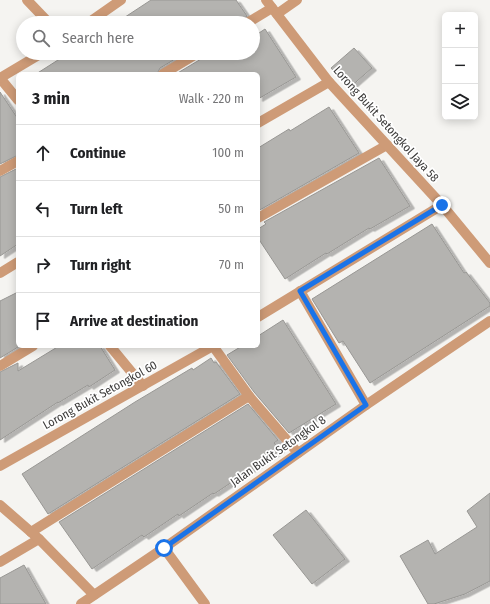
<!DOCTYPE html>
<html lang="en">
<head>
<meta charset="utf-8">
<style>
	body { margin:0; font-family:"Fira Sans Condensed",sans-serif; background:#f6f6f6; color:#202124 }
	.controls { position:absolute; right:12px; top:12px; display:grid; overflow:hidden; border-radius:6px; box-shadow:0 2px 10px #0003 }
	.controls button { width:36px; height:36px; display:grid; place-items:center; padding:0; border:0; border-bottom:1px solid #e0e0e0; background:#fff; color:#202124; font:20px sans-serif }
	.stop { position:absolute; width:12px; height:12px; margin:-9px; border:3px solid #1a73e8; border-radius:50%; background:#fff }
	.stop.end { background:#1a73e8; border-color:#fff; box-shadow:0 1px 4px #0008 }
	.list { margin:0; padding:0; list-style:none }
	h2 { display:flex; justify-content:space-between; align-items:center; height:52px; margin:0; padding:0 16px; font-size:17px }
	h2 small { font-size:13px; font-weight:400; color:#757577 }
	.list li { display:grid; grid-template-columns:26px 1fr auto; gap:12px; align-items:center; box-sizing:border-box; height:56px; padding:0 16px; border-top:1px solid #e0e0e0 }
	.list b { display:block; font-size:15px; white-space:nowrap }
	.list em { font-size:13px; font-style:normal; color:#757577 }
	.icon { flex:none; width:22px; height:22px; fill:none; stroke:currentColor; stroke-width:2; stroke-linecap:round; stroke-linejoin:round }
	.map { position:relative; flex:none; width:490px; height:604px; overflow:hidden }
	.search { position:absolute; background:#fff; box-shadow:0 2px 10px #0003; left:16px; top:16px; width:244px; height:44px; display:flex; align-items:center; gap:10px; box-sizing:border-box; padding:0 14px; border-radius:22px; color:#757577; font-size:15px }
	.panel { position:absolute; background:#fff; box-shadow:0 2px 10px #0003; left:16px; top:72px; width:244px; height:276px; border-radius:6px }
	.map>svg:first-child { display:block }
</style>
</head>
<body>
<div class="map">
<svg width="490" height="604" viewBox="0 0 490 604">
	<defs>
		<filter id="shadow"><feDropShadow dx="4.5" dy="2.5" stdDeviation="0" flood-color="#0004"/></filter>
	</defs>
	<rect width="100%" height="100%" fill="#f5f4f1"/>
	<g fill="#b4b3b0" stroke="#989794" filter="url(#shadow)">
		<path d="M151,0h85l11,16 -5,4 -1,3h-125z"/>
		<path d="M265,29l31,48 -38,22v-25h-82l25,-15 3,-6h49v-16z"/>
		<path d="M354,48l18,20 -23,20 -18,-20z"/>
		<path d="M69,53h116l-25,15 -3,6h-121z"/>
		<path d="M0,92l18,27v36l-18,9z"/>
		<path d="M329,107l30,46 -101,58v-63l31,-19 1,2z"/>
		<path d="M379,158l31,48 -40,23 -1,-1 -42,26 -1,-1 -41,26 -27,-41v-9l8,-5 -2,-2z"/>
		<path d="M18,168v76l-18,12v-79z"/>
		<path d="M432,224l32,49 2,-1 24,31v3l-120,77 -27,-42 -4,2 -27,-44z"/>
		<path d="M18,292v55l-18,11v-57z"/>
		<path d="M283,320l53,84 -47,29 -35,-41 -27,-37 15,-9h16v-10z"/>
		<path d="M59,346h41l15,24 -26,17 -1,-2 -30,18v-1l-58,38v-68l18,-9v8z"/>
		<path d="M211,358l3,5 2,-1 24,32 -192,120 -26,-40 113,-72 57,-34 1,2z"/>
		<path d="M248,404l30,36 -4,3 6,7 -66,44 -1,-1 -34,23 -1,-2 -34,23 -2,-2 -50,34 -33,-47z"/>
		<path d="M490,493v88l-25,13 -31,10h-6l-28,-48 28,-16 7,14 42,-27 -10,-16z"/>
		<path d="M306,510l39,49 -33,25 -39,-49z"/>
		<path d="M24,565l22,39h-46v-26z"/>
	</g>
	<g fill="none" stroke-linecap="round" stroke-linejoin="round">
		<g stroke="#ce9b77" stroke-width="10">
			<path d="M247,23l25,-15"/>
			<path d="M163,74l35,-21"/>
			<path d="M0,78l18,22"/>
			<path d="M0,171l18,-10"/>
			<path d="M258,218l129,-73"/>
			<path d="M300,291l66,114"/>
			<path d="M110,346l33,40"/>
			<path d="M213,346l36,50 49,57"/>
			<path d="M0,366l33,-20"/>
			<path d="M31,532l218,-136"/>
			<path d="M164,548l41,56"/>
			<path d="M0,562l39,-23"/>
		</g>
		<g stroke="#ce9b77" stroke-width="10">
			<path d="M27,0l22,23"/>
			<path d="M266,0l63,82 113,123 48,58"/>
			<path d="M277,14l20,-14"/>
			<path d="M88,23l33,-23"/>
			<path d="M0,78l42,-25"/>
			<path d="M258,123l71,-41"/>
			<path d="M0,273l18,-11"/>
			<path d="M258,317l184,-112"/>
			<path d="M0,466l213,-120"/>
			<path d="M0,505l39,34 55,56"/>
			<path d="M81,604l83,-56 202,-143 124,-84"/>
		</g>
	</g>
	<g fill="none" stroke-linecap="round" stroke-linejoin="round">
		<path stroke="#1a73e8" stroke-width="5" d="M164,548l202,-143 -66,-114 142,-86"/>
	</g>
	<g text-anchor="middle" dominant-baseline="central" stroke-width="3.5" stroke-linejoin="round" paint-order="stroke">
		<g font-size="12" fill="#3b3a39" stroke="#fff">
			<text transform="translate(386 124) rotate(48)">Lorong Bukit Setongkol Jaya 58</text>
			<text transform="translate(100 395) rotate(-29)">Lorong Bukit Setongkol 60</text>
			<text transform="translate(278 451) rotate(-35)">Jalan Bukit Setongkol 8</text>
		</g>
	</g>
</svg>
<div class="controls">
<button>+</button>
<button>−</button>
<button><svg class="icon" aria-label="layers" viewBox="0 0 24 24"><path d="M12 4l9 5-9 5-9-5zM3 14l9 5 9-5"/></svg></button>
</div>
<div class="stop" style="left:164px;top:548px"></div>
<div class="stop end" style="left:442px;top:205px"></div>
<div class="search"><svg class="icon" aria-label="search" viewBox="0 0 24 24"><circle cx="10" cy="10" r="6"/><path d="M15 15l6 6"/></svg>Search here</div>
<section class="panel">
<h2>3 min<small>Walk · 220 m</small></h2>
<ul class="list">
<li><svg class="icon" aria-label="ahead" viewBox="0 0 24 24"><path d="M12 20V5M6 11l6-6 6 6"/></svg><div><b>Continue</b></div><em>100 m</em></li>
<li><svg class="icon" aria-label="left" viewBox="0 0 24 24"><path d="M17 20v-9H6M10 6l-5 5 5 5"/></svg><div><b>Turn left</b></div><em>50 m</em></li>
<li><svg class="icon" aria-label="right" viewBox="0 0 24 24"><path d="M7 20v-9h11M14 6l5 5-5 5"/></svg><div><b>Turn right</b></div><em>70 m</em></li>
<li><svg class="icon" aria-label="arrive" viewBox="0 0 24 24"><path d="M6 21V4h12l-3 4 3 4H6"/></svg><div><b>Arrive at destination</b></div></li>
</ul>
</section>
</div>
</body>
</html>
